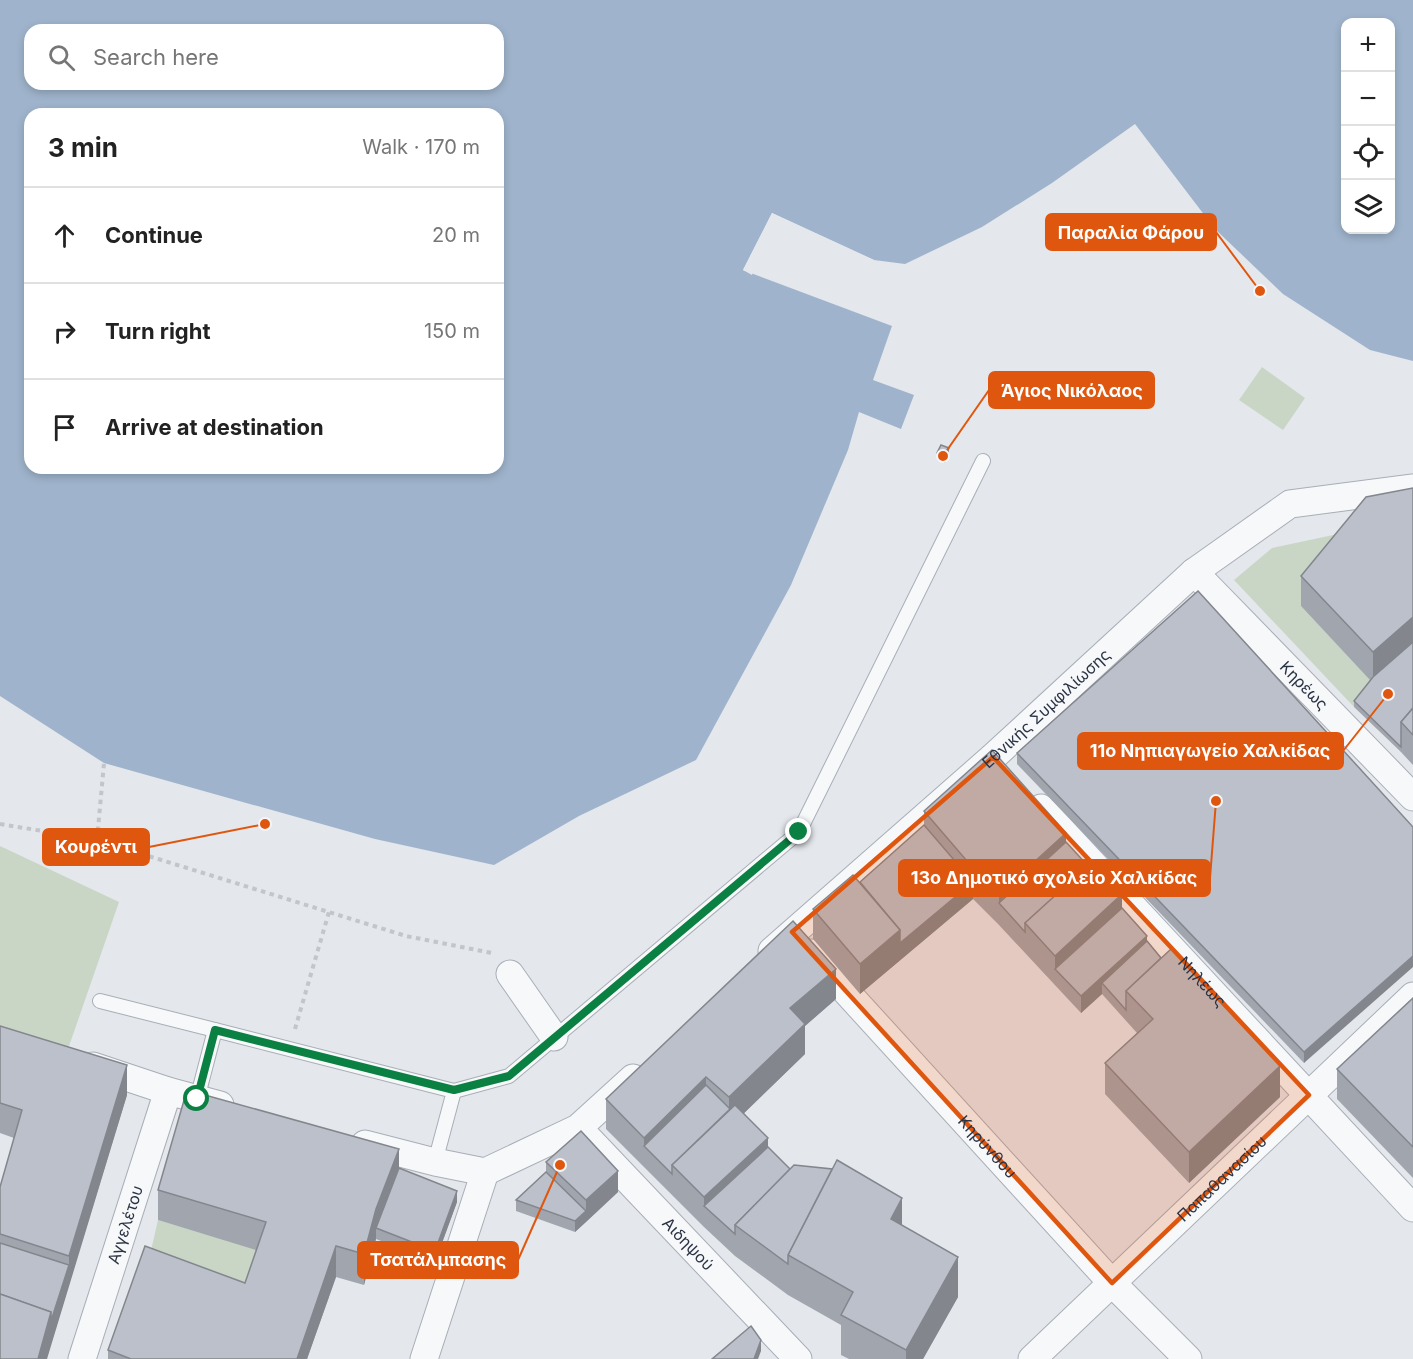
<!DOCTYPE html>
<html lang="en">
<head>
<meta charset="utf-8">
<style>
	body { margin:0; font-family:Inter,sans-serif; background:#f2f2f2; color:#222 }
	.controls { position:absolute; right:18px; top:18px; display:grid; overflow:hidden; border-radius:12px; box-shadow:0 3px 9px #0003 }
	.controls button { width:54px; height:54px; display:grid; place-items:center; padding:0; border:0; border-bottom:2px solid #e0e0e0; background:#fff; color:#222; font:30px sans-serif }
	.stop { position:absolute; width:18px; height:18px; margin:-14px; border:4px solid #0b8043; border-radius:50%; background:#fff }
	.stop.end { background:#0b8043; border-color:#fff; box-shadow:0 2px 6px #0008 }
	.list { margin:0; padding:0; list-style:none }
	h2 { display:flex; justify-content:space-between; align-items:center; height:78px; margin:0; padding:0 24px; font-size:26px }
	h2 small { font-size:20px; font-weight:400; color:#767676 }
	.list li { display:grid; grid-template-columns:39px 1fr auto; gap:18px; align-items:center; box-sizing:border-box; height:96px; padding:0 24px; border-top:2px solid #e0e0e0 }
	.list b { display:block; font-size:22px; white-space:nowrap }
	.list em { font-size:20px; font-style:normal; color:#767676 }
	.icon { flex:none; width:33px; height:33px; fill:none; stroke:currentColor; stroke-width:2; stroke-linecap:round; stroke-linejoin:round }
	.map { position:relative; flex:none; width:1413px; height:1359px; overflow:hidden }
	.search { position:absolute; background:#fff; box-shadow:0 3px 9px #0003; left:24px; top:24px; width:480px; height:66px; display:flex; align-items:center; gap:15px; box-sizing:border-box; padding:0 21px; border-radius:18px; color:#767676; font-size:22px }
	.panel { position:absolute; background:#fff; box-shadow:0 3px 9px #0003; left:24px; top:108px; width:480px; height:366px; border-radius:18px }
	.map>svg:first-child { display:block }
</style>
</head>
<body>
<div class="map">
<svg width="1413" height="1359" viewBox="0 0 1413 1359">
	<rect width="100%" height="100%" fill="#e4e7ec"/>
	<g fill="#c9d6c5">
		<path d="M1262,367l43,31 -22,32 -44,-30z"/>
		<path d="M1366,528l-65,78 72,76 -19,25 -120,-127 38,-32z"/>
		<path d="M0,846l119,56 -51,147 -68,-23z"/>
		<path d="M158,1220l108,32 -21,61 -100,-36z"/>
	</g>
	<path fill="#9fb4cc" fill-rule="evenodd" d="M0,0h1413v361l-43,-11 -87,-56 -68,-65 -80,-105 -83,59 -70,44 -77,37 -31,-4 -102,-47 -29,57 149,56 -19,54 41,15 -13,34 -42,-17 -11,38 -57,135 -95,175 -117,56 -85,49 -119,-26 -271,-76 -104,-67zM1346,22h44v208h-44zM30,30h468v54h-468zM30,114h468v354h-468z"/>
	<path fill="#e4e7ec" d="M772,213l102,47 -1,3 -100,-46 -26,52 6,3 -1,3 -9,-5z"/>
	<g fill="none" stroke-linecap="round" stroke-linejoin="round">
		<g stroke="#a9aeb7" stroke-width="16">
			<g id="lane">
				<path d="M100,1001l115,29"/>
				<path d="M454,1091l55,-15 290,-244 184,-371"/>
				<path d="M197,1099l18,-69 239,61 -19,71"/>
			</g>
		</g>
		<g stroke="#a9aeb7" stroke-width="29">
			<g id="street">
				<path id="s1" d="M1194,572l219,225"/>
				<path id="s2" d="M1041,808l372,400"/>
				<path id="s3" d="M772,951l221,-194 201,-185 96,-68 123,-16"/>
				<path id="s4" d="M811,953l301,330 76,76"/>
				<path d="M510,974l44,63"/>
				<path d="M93,1066l75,25 52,14"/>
				<path id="s5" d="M585,1135l213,224"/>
				<path d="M365,1144l70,18 50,10 93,-44 55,-50"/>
				<path id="s6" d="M82,1359l86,-268"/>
				<path d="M424,1359l61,-187"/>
				<path id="s7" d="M1032,1359l381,-363"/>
			</g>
		</g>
		<g stroke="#c2c5cb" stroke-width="4" stroke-dasharray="4.5 4.5" stroke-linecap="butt">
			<path d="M0,824l97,16 309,96 86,17"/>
			<path d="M97,840l7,-77"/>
			<path d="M295,1029l34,-117"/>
		</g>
		<use href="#lane" stroke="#f7f8fa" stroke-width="14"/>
		<use href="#street" stroke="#f7f8fa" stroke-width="27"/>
	</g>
	<g fill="#a1a5ae">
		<path d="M937,453l12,1 -4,9 -8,-4z"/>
		<path d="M1413,488v277l-12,-13 -47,-45v-6l16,-21 -69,-74v-30z"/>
		<path d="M1017,753l396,74 -109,236 -287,-299z"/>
		<path d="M924,811l142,31 56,66 25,33 133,156 -91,86 -84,-89v-31l32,-30 -35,-39 -21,19 -82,-88 -26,-26 -113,95 -47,-55v-30l47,-27 64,-57z"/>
		<path d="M1413,998v180l-76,-79v-30z"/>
		<path d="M836,999l-31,27v28l-61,59 24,34 22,22 112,56 56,72 -35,62h-74l-8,-4v-30l-53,-30 -53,-39 -31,-29 -98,-98v-30z"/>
		<path d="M0,1026l127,69 -76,247 -51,17v-172l14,-49 -14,-5z"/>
		<path d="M546,1162l72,30 -43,40 -59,-21v-11l30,-28z"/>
		<path d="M399,1168l58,34 -22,60 -59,-23 -12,46 -28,-8 -29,82h-199v-9l137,-67 11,-33 -98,-30v-30z"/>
	</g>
	<g fill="#83868d">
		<path d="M949,448v6l-4,9v-6z"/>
		<path d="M1413,617v30l-40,35v-30z"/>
		<path d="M1066,833v30l-67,40v-9z"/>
		<path d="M973,882v17l-113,95v-30l40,-34z"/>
		<path d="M1122,894v30l-67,45v-13z"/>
		<path d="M1147,936v17l-45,30v11l-21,19v-17z"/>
		<path d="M1413,956v11l-109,96v-11z"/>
		<path d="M836,969v30l-31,27v28l-70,68 -6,-3v-22l61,-89z"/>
		<path d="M127,1065v30l-80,264h-9l13,-47 18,-47v-9z"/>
		<path d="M1280,1066v31l-91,86v-31z"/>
		<path d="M706,1077v30l-62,39v-8z"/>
		<path d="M768,1138v30l-64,38v-9z"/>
		<path d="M399,1149v31l-23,48v11l-12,46v-31l12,-45z"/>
		<path d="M618,1171v21l-32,30v-22z"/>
		<path d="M457,1191v11l-22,60v-11z"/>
		<path d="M902,1198v41l-11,-20z"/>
		<path d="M586,1211v11l-11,10v-11z"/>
		<path d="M336,1246v31l-29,82h-10z"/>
		<path d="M958,1257v40l-35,62h-17v-9z"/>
		<path d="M761,1340v11l-3,8h-4z"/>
	</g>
	<g fill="#bbc0ca" stroke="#83868d" stroke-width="1.5">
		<path d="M941,445l8,3 -4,9 -8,-4z"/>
		<path d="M1413,488v129l-40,35 -72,-76 65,-79z"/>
		<path d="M1198,591l215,236v129l-109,96 -287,-299z"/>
		<path d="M1413,642v66l-12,14v25l-47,-46 19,-24z"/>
		<path d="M1413,708v27l-12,-13z"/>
		<path d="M992,750l74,83 -67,61 -26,-26 -49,-57z"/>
		<path d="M924,825l49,57 -73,61v-13l-40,-48z"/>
		<path d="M1066,842l22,24 -63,57v9l-26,-29z"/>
		<path d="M1092,862l30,32 -67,62 -30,-33z"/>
		<path d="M853,875l47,55 -40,34 -47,-55z"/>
		<path d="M1122,908l25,28 -66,60 -26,-27z"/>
		<path d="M793,921l43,48 -46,39 15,16 -76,73 -23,-20 -62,61 -38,-39z"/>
		<path d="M1147,941l14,17 -35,33v19l-24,-27z"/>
		<path d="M1171,949l109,117 -91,86 -84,-89 48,-44 -27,-28z"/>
		<path d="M1413,998v149l-76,-78z"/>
		<path d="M0,1026l127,39 -58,191 -69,-22v-47l22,-77 -22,-7z"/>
		<path d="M706,1085l24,24 -58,56v9l-28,-28z"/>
		<path d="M187,1090l212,59 -23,60 -12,45 -28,-8 -39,113h-166l-23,-9 37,-104 100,37 21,-61 -108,-32z"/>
		<path d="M735,1105l33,33 -64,59 -32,-32z"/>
		<path d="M581,1131l37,40 -32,29 -40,-38z"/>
		<path d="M768,1147l22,22 -55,56v9l-31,-28z"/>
		<path d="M837,1160l65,38 -11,21 67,38 -52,93 -65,-35 12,-23 -65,-37z"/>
		<path d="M794,1165l38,4 -44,86v9l-53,-39z"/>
		<path d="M399,1168l58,23 -22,60 -59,-23z"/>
		<path d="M546,1172l40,39 -11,10 -59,-21z"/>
		<path d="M0,1243l69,22 -18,56v-9l-51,-18z"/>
		<path d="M0,1294l51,18 -13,47h-38z"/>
		<path d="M751,1326l10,14 -7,19h-42z"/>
	</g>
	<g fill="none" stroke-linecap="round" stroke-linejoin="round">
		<path stroke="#0b8043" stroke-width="8" d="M197,1099l18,-69 239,60 55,-14 290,-244"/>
	</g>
	<path fill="#df570f" fill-opacity="0.2" stroke="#df570f" stroke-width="4.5" stroke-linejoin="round" d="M993,757l316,338 -197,188 -320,-351z"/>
	<g text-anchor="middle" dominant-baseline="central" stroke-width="5" stroke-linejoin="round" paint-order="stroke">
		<g font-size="16" fill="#2b3445" stroke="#f4f6f9">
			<text stroke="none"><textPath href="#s1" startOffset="158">Κηρέως</textPath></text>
			<text stroke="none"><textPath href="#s3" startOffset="366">Εθνικής Συμφιλίωσης</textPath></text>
			<text stroke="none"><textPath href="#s2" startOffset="237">Νηλέως</textPath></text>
			<text stroke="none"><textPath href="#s4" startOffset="262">Κηρύνθου</textPath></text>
			<text stroke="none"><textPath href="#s7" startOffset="262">Παπαθανασίου</textPath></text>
			<text stroke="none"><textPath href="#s6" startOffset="141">Αγγελέτου</textPath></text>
			<text stroke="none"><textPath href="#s5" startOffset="150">Αιδηψού</textPath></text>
		</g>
	</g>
	<path fill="none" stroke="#df570f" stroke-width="2" d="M1260 291L1216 232M943 456L989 390M1388 694L1343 751M265 824L149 847M1216 801L1210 878M560 1165L518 1260"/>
	<g fill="#df570f" stroke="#f4f6f9" stroke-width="2">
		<circle cx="1260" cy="291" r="6"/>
		<circle cx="943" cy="456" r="6"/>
		<circle cx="1388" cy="694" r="6"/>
		<circle cx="265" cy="824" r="6"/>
		<circle cx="1216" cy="801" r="6"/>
		<circle cx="560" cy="1165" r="6"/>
	</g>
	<g fill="#df570f" stroke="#df570f" stroke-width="2">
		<rect x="1046" y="214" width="170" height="36" rx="6"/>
		<rect x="989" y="372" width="165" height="36" rx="6"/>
		<rect x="1078" y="733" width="265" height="36" rx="6"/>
		<rect x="43" y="829" width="106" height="36" rx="6"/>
		<rect x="899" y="860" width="311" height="36" rx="6"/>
		<rect x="358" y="1242" width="160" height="36" rx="6"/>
	</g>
	<g font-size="18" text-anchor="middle" font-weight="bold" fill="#fff">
		<text x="1131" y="239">Παραλία Φάρου</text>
		<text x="1072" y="397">Άγιος Νικόλαος</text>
		<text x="1210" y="757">11ο Νηπιαγωγείο Χαλκίδας</text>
		<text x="96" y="853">Κουρέντι</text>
		<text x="1054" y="884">13ο Δημοτικό σχολείο Χαλκίδας</text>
		<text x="438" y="1266">Τσατάλμπασης</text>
	</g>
</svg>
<div class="controls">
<button>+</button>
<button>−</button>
<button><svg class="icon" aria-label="locate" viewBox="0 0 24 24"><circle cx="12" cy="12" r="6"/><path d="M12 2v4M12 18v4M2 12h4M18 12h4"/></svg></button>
<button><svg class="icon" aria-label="layers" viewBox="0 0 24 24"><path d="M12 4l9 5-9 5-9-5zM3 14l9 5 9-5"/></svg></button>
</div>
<div class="stop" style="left:197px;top:1099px"></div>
<div class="stop end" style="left:799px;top:832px"></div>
<div class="search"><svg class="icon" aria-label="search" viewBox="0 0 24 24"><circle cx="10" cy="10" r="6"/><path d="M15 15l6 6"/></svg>Search here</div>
<section class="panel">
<h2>3 min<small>Walk · 170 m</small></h2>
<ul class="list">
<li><svg class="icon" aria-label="ahead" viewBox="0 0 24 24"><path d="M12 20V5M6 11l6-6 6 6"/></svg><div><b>Continue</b></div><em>20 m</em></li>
<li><svg class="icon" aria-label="right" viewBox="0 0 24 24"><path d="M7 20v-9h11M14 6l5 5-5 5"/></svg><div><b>Turn right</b></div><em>150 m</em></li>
<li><svg class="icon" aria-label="arrive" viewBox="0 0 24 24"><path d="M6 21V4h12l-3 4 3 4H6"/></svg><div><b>Arrive at destination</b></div></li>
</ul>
</section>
</div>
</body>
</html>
